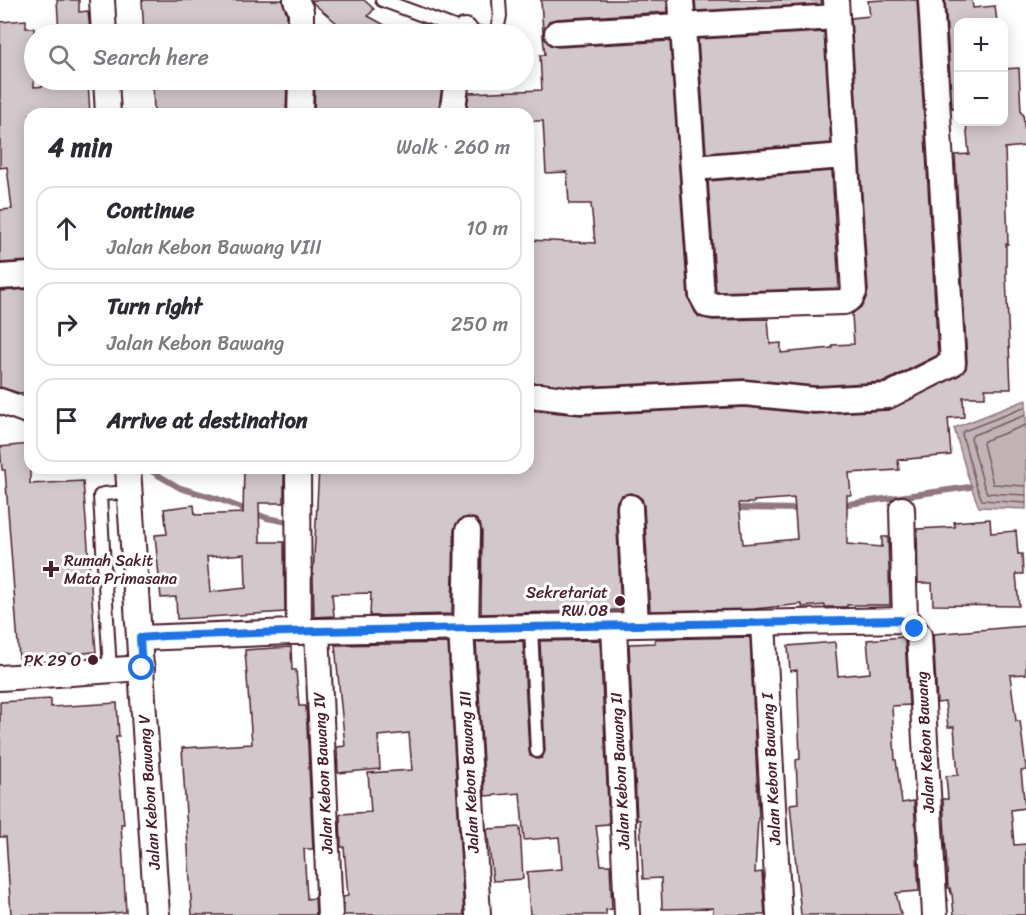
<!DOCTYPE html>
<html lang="en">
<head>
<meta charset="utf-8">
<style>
	body { margin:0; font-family:Sriracha,sans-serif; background:#f2f2f3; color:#2b2b33 }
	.controls { position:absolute; right:18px; top:18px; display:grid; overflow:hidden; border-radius:12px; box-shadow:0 3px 15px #0003 }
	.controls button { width:54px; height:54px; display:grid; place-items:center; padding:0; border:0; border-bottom:2px solid #e1e1e2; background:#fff; color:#2b2b33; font:30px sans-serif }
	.stop { position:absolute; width:18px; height:18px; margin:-14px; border:4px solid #1a73e8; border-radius:50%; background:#fff }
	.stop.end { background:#1a73e8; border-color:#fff; box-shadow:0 2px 6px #0008 }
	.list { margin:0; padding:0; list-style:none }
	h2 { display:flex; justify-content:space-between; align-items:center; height:78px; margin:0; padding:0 24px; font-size:26px }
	h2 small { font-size:20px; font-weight:400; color:#7c7c81 }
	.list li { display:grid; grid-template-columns:39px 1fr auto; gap:18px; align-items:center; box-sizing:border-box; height:84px; margin:0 12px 12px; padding:0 12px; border:2px solid #e1e1e2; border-radius:18px }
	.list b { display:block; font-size:22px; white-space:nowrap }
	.list p { margin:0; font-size:20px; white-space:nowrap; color:#7c7c81 }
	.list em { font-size:20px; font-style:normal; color:#7c7c81 }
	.icon { flex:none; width:33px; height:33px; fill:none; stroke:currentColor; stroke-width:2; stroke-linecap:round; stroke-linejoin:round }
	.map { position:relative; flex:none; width:1026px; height:915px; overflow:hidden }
	.search { position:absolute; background:#fff; box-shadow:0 3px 15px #0003; left:24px; top:24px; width:510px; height:66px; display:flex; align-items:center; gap:15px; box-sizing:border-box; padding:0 21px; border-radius:33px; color:#7c7c81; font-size:22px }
	.panel { position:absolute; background:#fff; box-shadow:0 3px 15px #0003; left:24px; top:108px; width:510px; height:366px; border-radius:18px }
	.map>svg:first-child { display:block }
</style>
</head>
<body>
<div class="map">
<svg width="1026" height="915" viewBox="0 0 1026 915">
	<rect width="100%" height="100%" fill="#fff"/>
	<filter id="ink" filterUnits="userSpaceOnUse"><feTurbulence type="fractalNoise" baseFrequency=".0167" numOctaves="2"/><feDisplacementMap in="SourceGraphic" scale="12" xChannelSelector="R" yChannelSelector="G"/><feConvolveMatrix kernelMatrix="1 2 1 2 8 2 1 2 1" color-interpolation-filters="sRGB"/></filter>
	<g filter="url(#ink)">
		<path fill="#c1b3b6" stroke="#91787e" stroke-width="1.5" d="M1026,400v109l-47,-2c-11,-25 -17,-52 -25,-79z"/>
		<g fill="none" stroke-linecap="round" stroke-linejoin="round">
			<g stroke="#7a5a63" stroke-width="1.5">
				<path d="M1026,407l-62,24 -2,3 14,51 6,15 44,3"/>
				<path d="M1026,415l-53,20 -2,3 12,45 4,10 39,2"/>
				<path d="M1026,425l-42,16 -1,2 10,41 33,2"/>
			</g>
			<g stroke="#91787e" stroke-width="6">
				<path d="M146,468l34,20 38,11 49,19 26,5"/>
				<path d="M841,505l129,-18"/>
				<path d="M734,508l67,1"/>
			</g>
		</g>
		<g fill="#d2c7cb" stroke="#4a1f2b" stroke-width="1.5" fill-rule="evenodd">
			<path d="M57,0h22v12l9,-1 2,20 -31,3z"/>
			<path d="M142,0h140l5,14v20h-143z"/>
			<path d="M312,0h52l10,9 -6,7 33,18h-51l-37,-31z"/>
			<path d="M541,0h126l1,12 -112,7 -7,2 -6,11z"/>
			<path d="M695,0h126l1,4 -126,7z"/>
			<path d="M882,0h35l21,355 -54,27 -69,4 -71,-7 -163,8 -53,-5v-142l67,3 -4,-39h-22l-2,-32 -21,1 -3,-52h-15v-7h-62l3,-21 73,-3 -2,-35h5l-2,-19 7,9 8,2 112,-6 18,256 7,15 4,5 14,3 55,-1 2,25 11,-1v10l51,-5v-3l22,-1 -2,-30 11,-9 5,-14 -17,-273 19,-2 -2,-15z"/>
			<path d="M945,0h27l1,8 22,-2 2,16h-39v85l-6,1z"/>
			<path d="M26,20v8h8v59l54,-4 2,31h-60v147l-30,2v-53l12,-1 -5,-42 -7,1v-146z"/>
			<path d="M824,32l7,111 -125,10 -8,-114z"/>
			<path d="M1019,68l2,45h2l3,33 -21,2 3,96h-2v32l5,113h-26v8h-22l1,20 -16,1 3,37 -53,5 1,10 -50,3 2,22h-4v49l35,3v-10h6l2,68h-43v2h-22v-2l-23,2v-3l-48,5 -104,2 -6,-105 -2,-7 -5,-4 -7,-2 -8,2 -5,6 -1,7 5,102 -140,4 1,-83 -2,-7 -4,-5 -8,-2 -7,2 -5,5 -2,6 -2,84 -82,2 1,-23 -39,1 2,22 -20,1 -1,-42 6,-107h148v2l61,-2v-58l53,5 164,-8 69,7 75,-4 71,-35 6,-6 1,-7 -12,-207 14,-1 -3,-32h38v-53zM794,498l3,41 -54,5 -4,-41h15v-2z"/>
			<path d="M153,80h134l-1,34h-132z"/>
			<path d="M315,80h128l-5,34h-124z"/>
			<path d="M832,171l7,117 -123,4 -8,-111z"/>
			<path d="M30,289v103l-11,1 -19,-6v-96z"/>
			<path d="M30,444v40l53,-3 13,171 -77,6 -14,-188h-3l-2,-23z"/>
			<path d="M244,468h40v35h-25l1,39h24l1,70 -108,7 -1,-22 -15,1 -6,-63 12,-1 -3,-25 30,-4 1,10 48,-2zM245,554l1,34 -36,4 -3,-35z"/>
			<path d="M990,519l1,14 25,-2 2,23h4l1,20h-7l3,32 -86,-1 -1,-22h-14l-1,-54 38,-2 -1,-5z"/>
			<path d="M1026,626v48l-16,1 6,46h4l6,47v2l-5,1 4,37 -14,2 3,35 12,-1v71h-72l-2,-21h-1l-1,-6h-2l-5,-89h5l-2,-23 12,-1 -4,-48h-6l-3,-25 -8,1 -4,-69z"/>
			<path d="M750,637l9,181h-1l-3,55 7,-1 3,43h-52v-7l-51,1 -1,-31 -18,1 -3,-59h-3l-8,-176 26,-1v-4z"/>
			<path d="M903,637l2,3 4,65 -17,1 3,54h1l6,43 12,-2 5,90 -23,2 5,22h-100l-11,-111 8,-1 -2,-43 4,-1 -3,-89 -7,1 -2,-25 47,-4 3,34 32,-3 -3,-33z"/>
			<path d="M600,640l9,184 -13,1 5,40h9l2,44 -6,1v5h-76l-3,-43 35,-3 -3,-32 -35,3 -4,-47 -35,3 -9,-154 47,-1 6,110 1,5 7,3 5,-1 3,-7 -5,-110z"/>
			<path d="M448,643l16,272h-120l-1,-18 5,-1 -4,-49h-3l-1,-33 31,-2 -3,-39 44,-3 -3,-37 -31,3 2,33 -42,4 -1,-26 8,-1 -10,-101z"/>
			<path d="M291,647l1,23h4l3,36h7l7,143h-9l3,50 8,-1 1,17h-124l-10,-167 70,-4 -7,-94z"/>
			<path d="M51,699v8l66,-4 2,34h-3l8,87h-3l5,88 -34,3h-81l-5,-78h-6v-135z"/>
			<path d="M520,827l3,52 -30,2 -6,-52z"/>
		</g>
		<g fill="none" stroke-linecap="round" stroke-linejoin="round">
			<g stroke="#4a1f2b" stroke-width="16">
				<g id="lane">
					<path d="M382,0l83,31 21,3"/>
					<path d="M490,34l7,-4 3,-14 -1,-16"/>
					<path d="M531,628l6,123"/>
					<path d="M110,671l-10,-175 3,-2 27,-2"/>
				</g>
			</g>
			<g stroke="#4a1f2b" stroke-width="28">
				<g id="street">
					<path d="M102,0l2,34"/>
					<path d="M296,0l5,11v23"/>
					<path d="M681,0l21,296 5,9 8,1 129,-4 7,-4 3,-6 -18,-292"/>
					<path d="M557,33l280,-16"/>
					<path d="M465,34v-3"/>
					<path d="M106,80l2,34"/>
					<path d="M300,114l1,-34"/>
					<path d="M452,114l5,-34"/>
					<path d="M693,168l151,-12"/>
					<path d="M0,277l30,-2"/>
					<path d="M528,396h12l40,5 165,-8 70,7 73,-4 65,-33 -22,-363"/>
					<path d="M0,401l30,11"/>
					<path d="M128,468l29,447"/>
					<path d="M298,468l1,164"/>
					<path d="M630,507l6,118"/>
					<path d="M902,509l3,111"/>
					<path d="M763,623l16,292"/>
					<path d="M614,626l13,289"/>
					<path d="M461,629l17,286"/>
					<path d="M466,629l2,-98"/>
					<path d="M317,631l13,284"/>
					<path d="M140,638l177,-7 588,-11 5,3 9,12 16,280"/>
					<path d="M0,678l142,-10"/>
				</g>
			</g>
			<use href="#lane" stroke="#fff" stroke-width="12"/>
			<use href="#street" stroke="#fff" stroke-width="24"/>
		</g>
	</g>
	<g fill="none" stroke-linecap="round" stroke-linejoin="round" filter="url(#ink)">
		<path stroke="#1a73e8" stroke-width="8" d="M142,668l-2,-30 24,-2 153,-5 583,-11 10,3 5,6"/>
	</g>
	<g fill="#4a1f2b" stroke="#fff" stroke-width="2">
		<path d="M48 560h6v6h6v6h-6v6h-6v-6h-6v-6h6z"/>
		<circle cx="620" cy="601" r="6"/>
		<circle cx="93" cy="660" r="6"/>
	</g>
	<g text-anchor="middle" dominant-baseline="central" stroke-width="6" stroke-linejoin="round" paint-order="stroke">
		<g font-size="16" fill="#4a1f2b" stroke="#fff" text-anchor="end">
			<text x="64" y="560" text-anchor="start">Rumah Sakit<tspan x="64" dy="18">Mata Primasana</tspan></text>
			<text x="608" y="592">Sekretariat<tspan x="608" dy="18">RW 08</tspan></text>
			<text x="81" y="660">PK 29 O</text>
		</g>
		<g font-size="16" fill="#4a1f2b" stroke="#fff">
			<text transform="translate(925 742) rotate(-93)">Jalan Kebon Bawang</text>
			<text transform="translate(771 769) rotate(-93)">Jalan Kebon Bawang I</text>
			<text transform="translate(620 771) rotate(-93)">Jalan Kebon Bawang II</text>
			<text transform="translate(469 772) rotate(-93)">Jalan Kebon Bawang III</text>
			<text transform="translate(323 773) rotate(-93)">Jalan Kebon Bawang IV</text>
			<text transform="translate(149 792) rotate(-94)">Jalan Kebon Bawang V</text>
		</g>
	</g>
</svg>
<div class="controls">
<button>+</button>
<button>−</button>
</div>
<div class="stop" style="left:142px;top:668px"></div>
<div class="stop end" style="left:915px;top:629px"></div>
<div class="search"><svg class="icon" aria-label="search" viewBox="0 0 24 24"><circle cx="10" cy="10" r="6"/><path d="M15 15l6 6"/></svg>Search here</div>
<section class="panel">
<h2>4 min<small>Walk · 260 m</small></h2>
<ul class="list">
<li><svg class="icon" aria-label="ahead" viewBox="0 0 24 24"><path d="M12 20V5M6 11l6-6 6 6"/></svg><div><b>Continue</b><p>Jalan Kebon Bawang VIII</p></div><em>10 m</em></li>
<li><svg class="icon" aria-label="right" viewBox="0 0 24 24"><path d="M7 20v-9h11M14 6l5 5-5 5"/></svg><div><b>Turn right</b><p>Jalan Kebon Bawang</p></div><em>250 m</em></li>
<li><svg class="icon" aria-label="arrive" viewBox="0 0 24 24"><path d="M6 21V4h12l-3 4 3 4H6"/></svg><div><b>Arrive at destination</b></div></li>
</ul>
</section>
</div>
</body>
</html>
